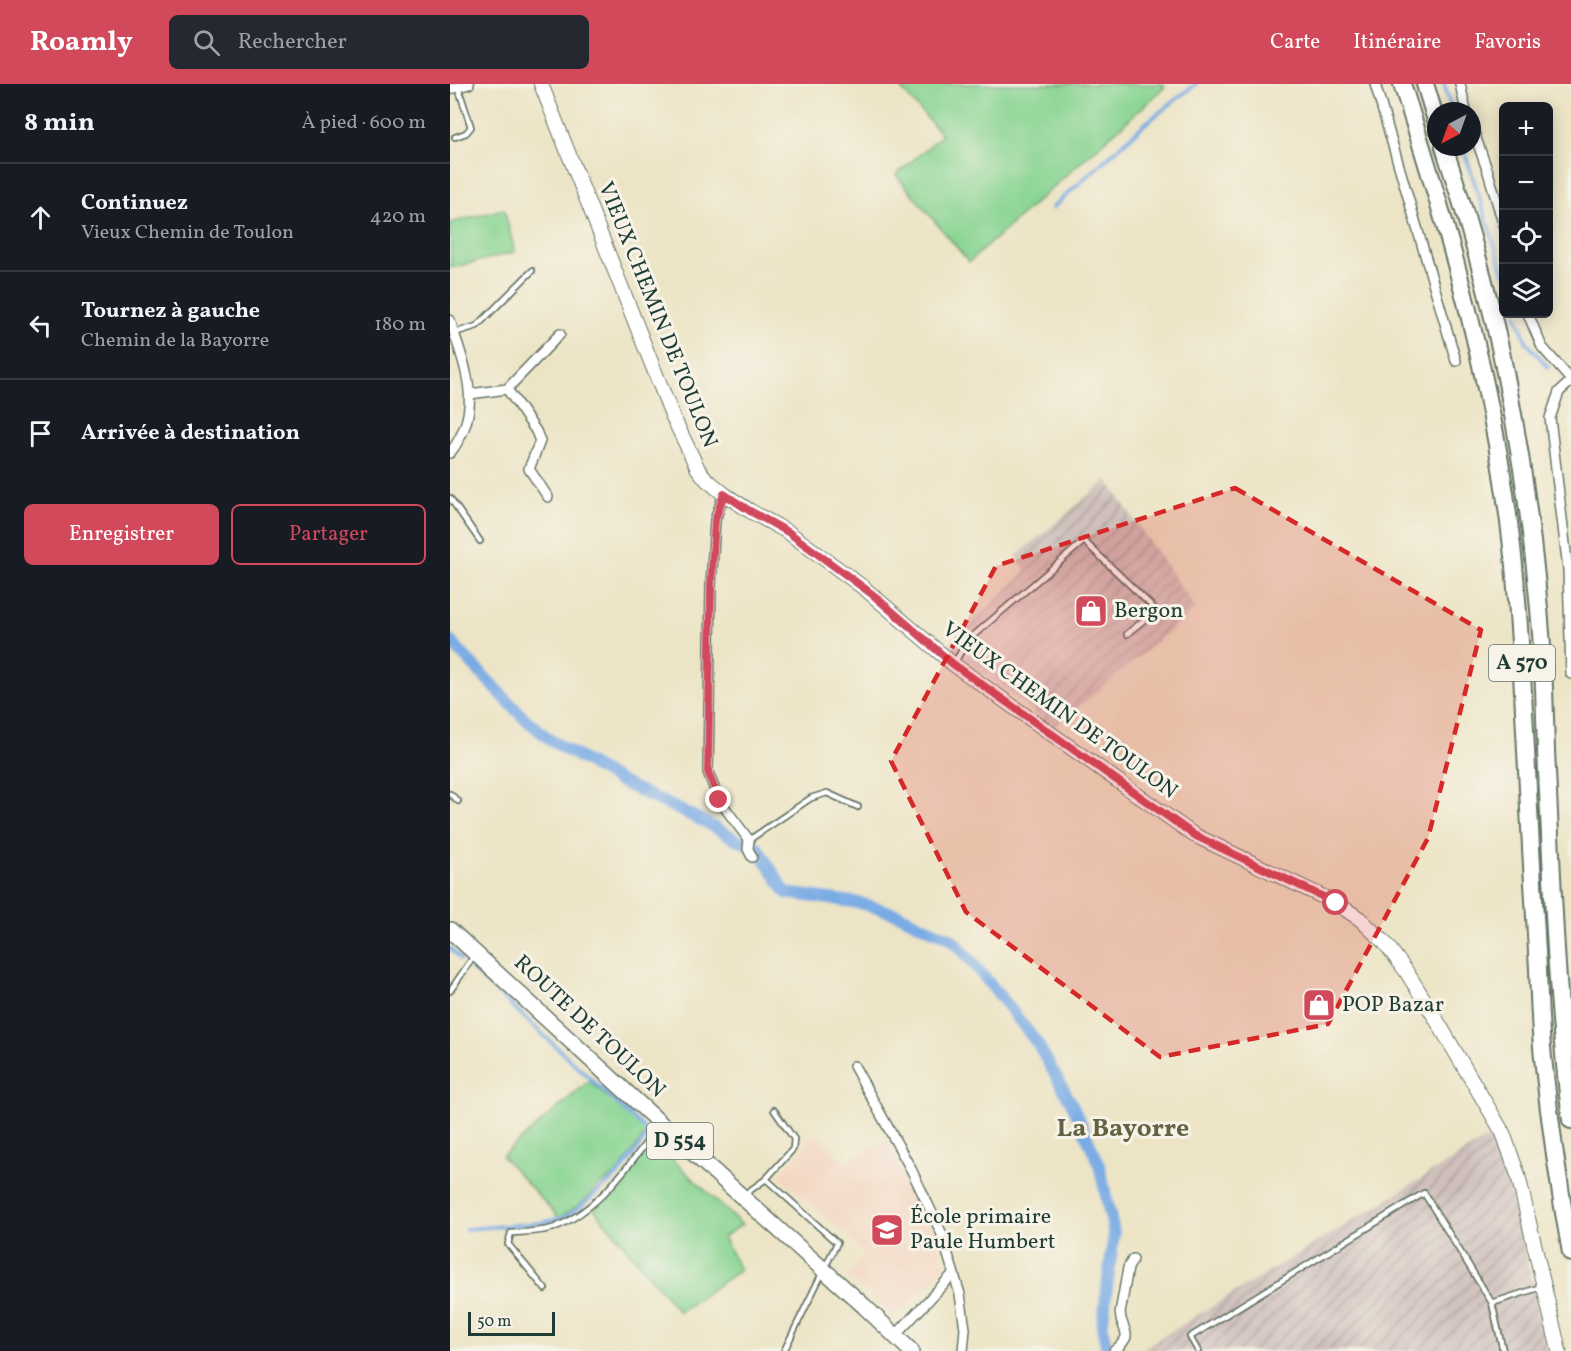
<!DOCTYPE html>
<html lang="fr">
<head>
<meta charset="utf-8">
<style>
	body { margin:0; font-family:Vollkorn,serif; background:#242831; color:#f1f3f6 }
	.controls { position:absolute; right:18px; top:18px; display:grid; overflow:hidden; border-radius:9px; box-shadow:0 3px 15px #0003 }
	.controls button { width:54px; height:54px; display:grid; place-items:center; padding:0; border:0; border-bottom:2px solid #363941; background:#171b24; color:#f1f3f6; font:30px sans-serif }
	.compass { position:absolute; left:977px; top:18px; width:54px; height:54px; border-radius:50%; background:#171b24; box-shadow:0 3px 15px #0003; rotate:221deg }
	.scale { position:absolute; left:18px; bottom:15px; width:87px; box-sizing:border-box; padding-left:6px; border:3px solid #1f3d34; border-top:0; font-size:16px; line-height:21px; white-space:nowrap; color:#1f3d34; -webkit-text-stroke:4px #f7f3e8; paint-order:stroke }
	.stop { position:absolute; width:18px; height:18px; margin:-14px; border:4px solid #d1495b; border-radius:50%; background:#fff }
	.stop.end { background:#d1495b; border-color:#fff; box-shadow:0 2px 6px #0008 }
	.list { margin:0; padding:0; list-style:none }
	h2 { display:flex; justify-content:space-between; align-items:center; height:78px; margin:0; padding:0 24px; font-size:26px }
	h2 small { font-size:20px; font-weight:400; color:#9ea1a6 }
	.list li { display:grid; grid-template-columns:39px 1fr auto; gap:18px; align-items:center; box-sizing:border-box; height:108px; padding:0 24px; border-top:2px solid #363941 }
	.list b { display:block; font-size:22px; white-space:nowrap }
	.list p { margin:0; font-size:20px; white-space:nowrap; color:#9ea1a6 }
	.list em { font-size:20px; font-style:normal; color:#9ea1a6 }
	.actions { display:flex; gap:12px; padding:18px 24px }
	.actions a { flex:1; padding:14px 0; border:2px solid #d1495b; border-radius:9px; text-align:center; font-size:21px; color:#d1495b }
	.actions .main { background:#d1495b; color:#fff }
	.icon { flex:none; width:33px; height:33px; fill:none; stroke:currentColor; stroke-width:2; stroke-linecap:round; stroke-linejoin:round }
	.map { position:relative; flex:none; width:1121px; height:1267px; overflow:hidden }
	header { display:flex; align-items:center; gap:36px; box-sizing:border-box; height:84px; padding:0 30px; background:#d1495b; color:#fff }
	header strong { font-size:28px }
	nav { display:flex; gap:33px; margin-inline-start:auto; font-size:21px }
	.search { width:420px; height:54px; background:#242831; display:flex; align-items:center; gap:15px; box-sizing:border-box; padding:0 21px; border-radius:9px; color:#9ea1a6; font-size:22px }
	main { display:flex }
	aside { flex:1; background:#171b24 }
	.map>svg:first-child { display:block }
</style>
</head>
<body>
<header>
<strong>Roamly</strong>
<div class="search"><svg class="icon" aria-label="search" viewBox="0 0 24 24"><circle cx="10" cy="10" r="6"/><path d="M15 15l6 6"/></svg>Rechercher</div>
<nav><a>Carte</a><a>Itinéraire</a><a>Favoris</a></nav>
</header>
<main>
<aside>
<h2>8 min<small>À pied · 600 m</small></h2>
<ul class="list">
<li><svg class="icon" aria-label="ahead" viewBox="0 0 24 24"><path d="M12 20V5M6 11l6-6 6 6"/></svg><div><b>Continuez</b><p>Vieux Chemin de Toulon</p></div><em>420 m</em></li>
<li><svg class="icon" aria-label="left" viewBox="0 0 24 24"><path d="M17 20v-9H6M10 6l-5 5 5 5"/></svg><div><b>Tournez à gauche</b><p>Chemin de la Bayorre</p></div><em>180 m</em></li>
<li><svg class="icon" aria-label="arrive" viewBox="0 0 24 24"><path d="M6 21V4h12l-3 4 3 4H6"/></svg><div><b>Arrivée à destination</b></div></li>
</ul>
<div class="actions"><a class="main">Enregistrer</a><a>Partager</a></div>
</aside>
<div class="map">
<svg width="1121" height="1267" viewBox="0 0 1121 1267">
	<defs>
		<pattern id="industrial-furrows" width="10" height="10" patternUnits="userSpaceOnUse" patternTransform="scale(1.5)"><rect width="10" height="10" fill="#cfc0bb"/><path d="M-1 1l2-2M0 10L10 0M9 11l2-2" fill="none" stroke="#a79d99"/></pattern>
	</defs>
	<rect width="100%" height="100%" fill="#f7f3e8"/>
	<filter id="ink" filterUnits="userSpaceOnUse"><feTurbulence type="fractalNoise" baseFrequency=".0167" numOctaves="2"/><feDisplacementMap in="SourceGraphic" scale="12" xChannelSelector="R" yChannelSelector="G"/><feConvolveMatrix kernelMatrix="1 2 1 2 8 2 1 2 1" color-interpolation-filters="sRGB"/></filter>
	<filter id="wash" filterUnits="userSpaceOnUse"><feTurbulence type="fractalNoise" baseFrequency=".008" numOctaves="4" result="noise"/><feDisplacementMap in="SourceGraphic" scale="24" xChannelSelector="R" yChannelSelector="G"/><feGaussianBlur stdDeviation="1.35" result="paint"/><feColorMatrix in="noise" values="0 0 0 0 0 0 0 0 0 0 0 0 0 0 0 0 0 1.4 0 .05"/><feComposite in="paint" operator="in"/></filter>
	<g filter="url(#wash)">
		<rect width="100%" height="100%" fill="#ece4c5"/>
		<path fill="#f3d4bf" d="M366,1049l27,29 43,-22 45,83 15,44 -52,49 -46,-40 15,-22 -14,-16 -71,-63z"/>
		<g fill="url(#industrial-furrows)">
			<path d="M657,396l89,129 -142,118 -108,-81 80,-75 -10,-15z"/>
			<path d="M1041,1052l19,47 37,168h-408z"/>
		</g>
		<g fill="#88d492" stroke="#548863" stroke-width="1.5">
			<path d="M447,0h266l2,3 -196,175 -73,-87 46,-40z"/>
			<path d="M54,125l11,43 -64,16 -1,-45z"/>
			<path d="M139,997l58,50 -29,42 -19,12 -17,18 -23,15 -57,-62z"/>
			<path d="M204,1058l88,83 -19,12 17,33 -61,42 -85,-103 31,-32z"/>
		</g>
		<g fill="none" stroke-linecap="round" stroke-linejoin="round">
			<g stroke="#78aae4" stroke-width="4">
				<path d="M994,0l8,27"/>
				<path d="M1013,63l41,127"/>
				<path d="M602,124l94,-85 50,-39"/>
				<path d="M1066,230l11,29 21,24"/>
				<path d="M0,864l11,11"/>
				<path d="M16,1145l75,-6 21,-5 12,-6 46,-39 29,-40 -178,-165"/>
			</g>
			<path stroke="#78aae4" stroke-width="12" d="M0,557l72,75 28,24 69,41 84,40 36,20 18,6 29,46 74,10 40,12 22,11 28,12 11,11 44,53 32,41 36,63 26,58 15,69 -12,94 4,18"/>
		</g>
	</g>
	<g filter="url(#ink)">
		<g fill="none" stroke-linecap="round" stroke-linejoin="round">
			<g stroke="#677767" stroke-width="8">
				<g id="lane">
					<path d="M5,53l11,-4 5,-6 -13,-40"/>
					<path d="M4,249l23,-7 55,-55"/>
					<path d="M0,414l30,43"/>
					<path d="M505,578l12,-21 117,-100 72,69 -29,24"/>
					<path d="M0,710l8,7"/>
					<path d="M299,756l62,-42 16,-5 31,14"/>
					<path d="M0,907l24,-35"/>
					<path d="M316,1095l71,64 -53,108"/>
					<path d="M295,1110l21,-15 27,-30 1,-10 -20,-29"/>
					<path d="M95,1205l-37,-45 3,-11c13,-1 30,-1 42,-5 47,-18 76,-64 106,-102"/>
					<path d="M1042,1219l49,-16"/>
					<path d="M748,1267l-8,-14 234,-144 68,110 11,48"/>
				</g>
			</g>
			<g stroke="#677767" stroke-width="12">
				<g id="street">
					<path d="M925,0l81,277"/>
					<path d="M1010,0l6,27"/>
					<path d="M0,5l19,-5"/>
					<path d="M1022,43l16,45 16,54"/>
					<path d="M1078,230l14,33 29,33"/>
					<path d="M0,236c15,48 35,88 0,133"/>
					<path d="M1121,297l-12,11 -9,26 18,151 3,105"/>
					<path d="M57,305l29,42 4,10 -11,28 19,28"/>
					<path d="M20,310l37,-5 53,-55"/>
					<path d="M274,410l-9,26 -4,66 -3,186 11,28 30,40 -1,9 4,8"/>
					<path d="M404,982l57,103 30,63 19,62 5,35 -2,22"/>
					<path d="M445,1252l58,-62"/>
					<path d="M664,1267c22,-19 8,-17 6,-38l8,-45 5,-9"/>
				</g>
			</g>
			<g stroke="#677767" stroke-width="16">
				<path id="secondary" d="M91,0l131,331 26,54 8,10 18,15 26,17 38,21 76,56 89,76 241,171 142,68 24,16 25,24 21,28 27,43 70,119 15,42 41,176"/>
			</g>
			<g stroke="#677767" stroke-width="18">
				<path id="primary" d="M0,846l211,194 203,182 47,45"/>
			</g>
			<g stroke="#677767" stroke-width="20">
				<g id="highway">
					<path d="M952,0c49,153 92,303 110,463 7,61 10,123 13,184 4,79 8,159 13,238 1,30 2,60 5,89 7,66 16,130 28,195"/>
					<path d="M975,0l11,36"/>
					<path d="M994,63c22,67 42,136 57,205 20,97 34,195 41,294 2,34 3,69 4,104 6,123 10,247 25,370"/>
				</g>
			</g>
			<use href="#lane" stroke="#fff" stroke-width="4.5"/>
			<use href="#street" stroke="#fff" stroke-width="9"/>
			<use href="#secondary" stroke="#fff" stroke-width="14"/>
			<use href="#primary" stroke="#fff" stroke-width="15"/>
			<use href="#highway" stroke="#fff" stroke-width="16"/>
		</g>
	</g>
	<g fill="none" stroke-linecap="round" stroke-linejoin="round" filter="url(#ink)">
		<path stroke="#d1495b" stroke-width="8" d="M269,716l-11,-28 3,-186 4,-66 9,-26 26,17 38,21 84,62 81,70 241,171 142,68"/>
	</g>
	<path fill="#d62828" fill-opacity="0.2" stroke="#d62828" stroke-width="4.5" stroke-dasharray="12 8" stroke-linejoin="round" d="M785,404l246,142 -53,208 -100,186 -168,33 -194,-145 -75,-151 105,-195z"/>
	<defs>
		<g id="shop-square" transform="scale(1.725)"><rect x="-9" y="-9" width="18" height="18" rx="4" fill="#d1495b" stroke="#f7f3e8"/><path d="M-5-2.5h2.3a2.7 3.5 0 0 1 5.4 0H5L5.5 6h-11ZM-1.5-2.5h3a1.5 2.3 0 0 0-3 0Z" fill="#fff"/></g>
		<g id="school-square" transform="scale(1.725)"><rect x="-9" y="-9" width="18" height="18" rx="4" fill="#d1495b" stroke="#f7f3e8"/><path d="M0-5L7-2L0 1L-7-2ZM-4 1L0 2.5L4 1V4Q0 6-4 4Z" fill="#fff"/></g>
	</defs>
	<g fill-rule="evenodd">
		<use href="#shop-square" x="641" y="527"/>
		<use href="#shop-square" x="869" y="921"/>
		<use href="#school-square" x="437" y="1146"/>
	</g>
	<g text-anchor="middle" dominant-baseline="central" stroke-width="6" stroke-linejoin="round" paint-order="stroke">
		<g fill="#f7f3e8" stroke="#60746a" stroke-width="1.5">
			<rect x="1039" y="561" width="66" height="36" rx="4.5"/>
			<rect x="197" y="1039" width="66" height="36" rx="4.5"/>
		</g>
		<g font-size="21" font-weight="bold" fill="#1f3d34">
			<text x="1072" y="579">A 570</text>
			<text x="230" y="1057">D 554</text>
		</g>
		<g font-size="22" fill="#1f3d34" stroke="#f7f3e8">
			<text transform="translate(207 231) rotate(68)">VIEUX CHEMIN DE TOULON</text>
			<text transform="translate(609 627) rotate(36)">VIEUX CHEMIN DE TOULON</text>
			<text transform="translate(139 943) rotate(43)">ROUTE DE TOULON</text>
		</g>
		<g font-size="22" fill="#1f3d34" stroke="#f7f3e8" text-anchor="start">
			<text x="664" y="527">Bergon</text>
			<text x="892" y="921">POP Bazar</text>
			<text x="460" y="1133">École primaire<tspan x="460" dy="25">Paule Humbert</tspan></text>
		</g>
		<g font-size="26" font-weight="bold" fill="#636344" stroke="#f7f3e8">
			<text x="673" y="1045">La Bayorre</text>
		</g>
	</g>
</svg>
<div class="controls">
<button>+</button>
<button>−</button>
<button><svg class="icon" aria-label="locate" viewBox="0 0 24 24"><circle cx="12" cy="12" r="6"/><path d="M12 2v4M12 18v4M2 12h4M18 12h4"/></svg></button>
<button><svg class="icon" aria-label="layers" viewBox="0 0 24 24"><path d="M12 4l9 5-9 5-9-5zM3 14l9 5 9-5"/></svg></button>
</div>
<svg class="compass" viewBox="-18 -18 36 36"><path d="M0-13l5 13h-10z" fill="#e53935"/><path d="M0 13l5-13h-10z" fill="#9ea1a6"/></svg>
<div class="scale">50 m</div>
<div class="stop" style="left:886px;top:819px"></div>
<div class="stop end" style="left:269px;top:716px"></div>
</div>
</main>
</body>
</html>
